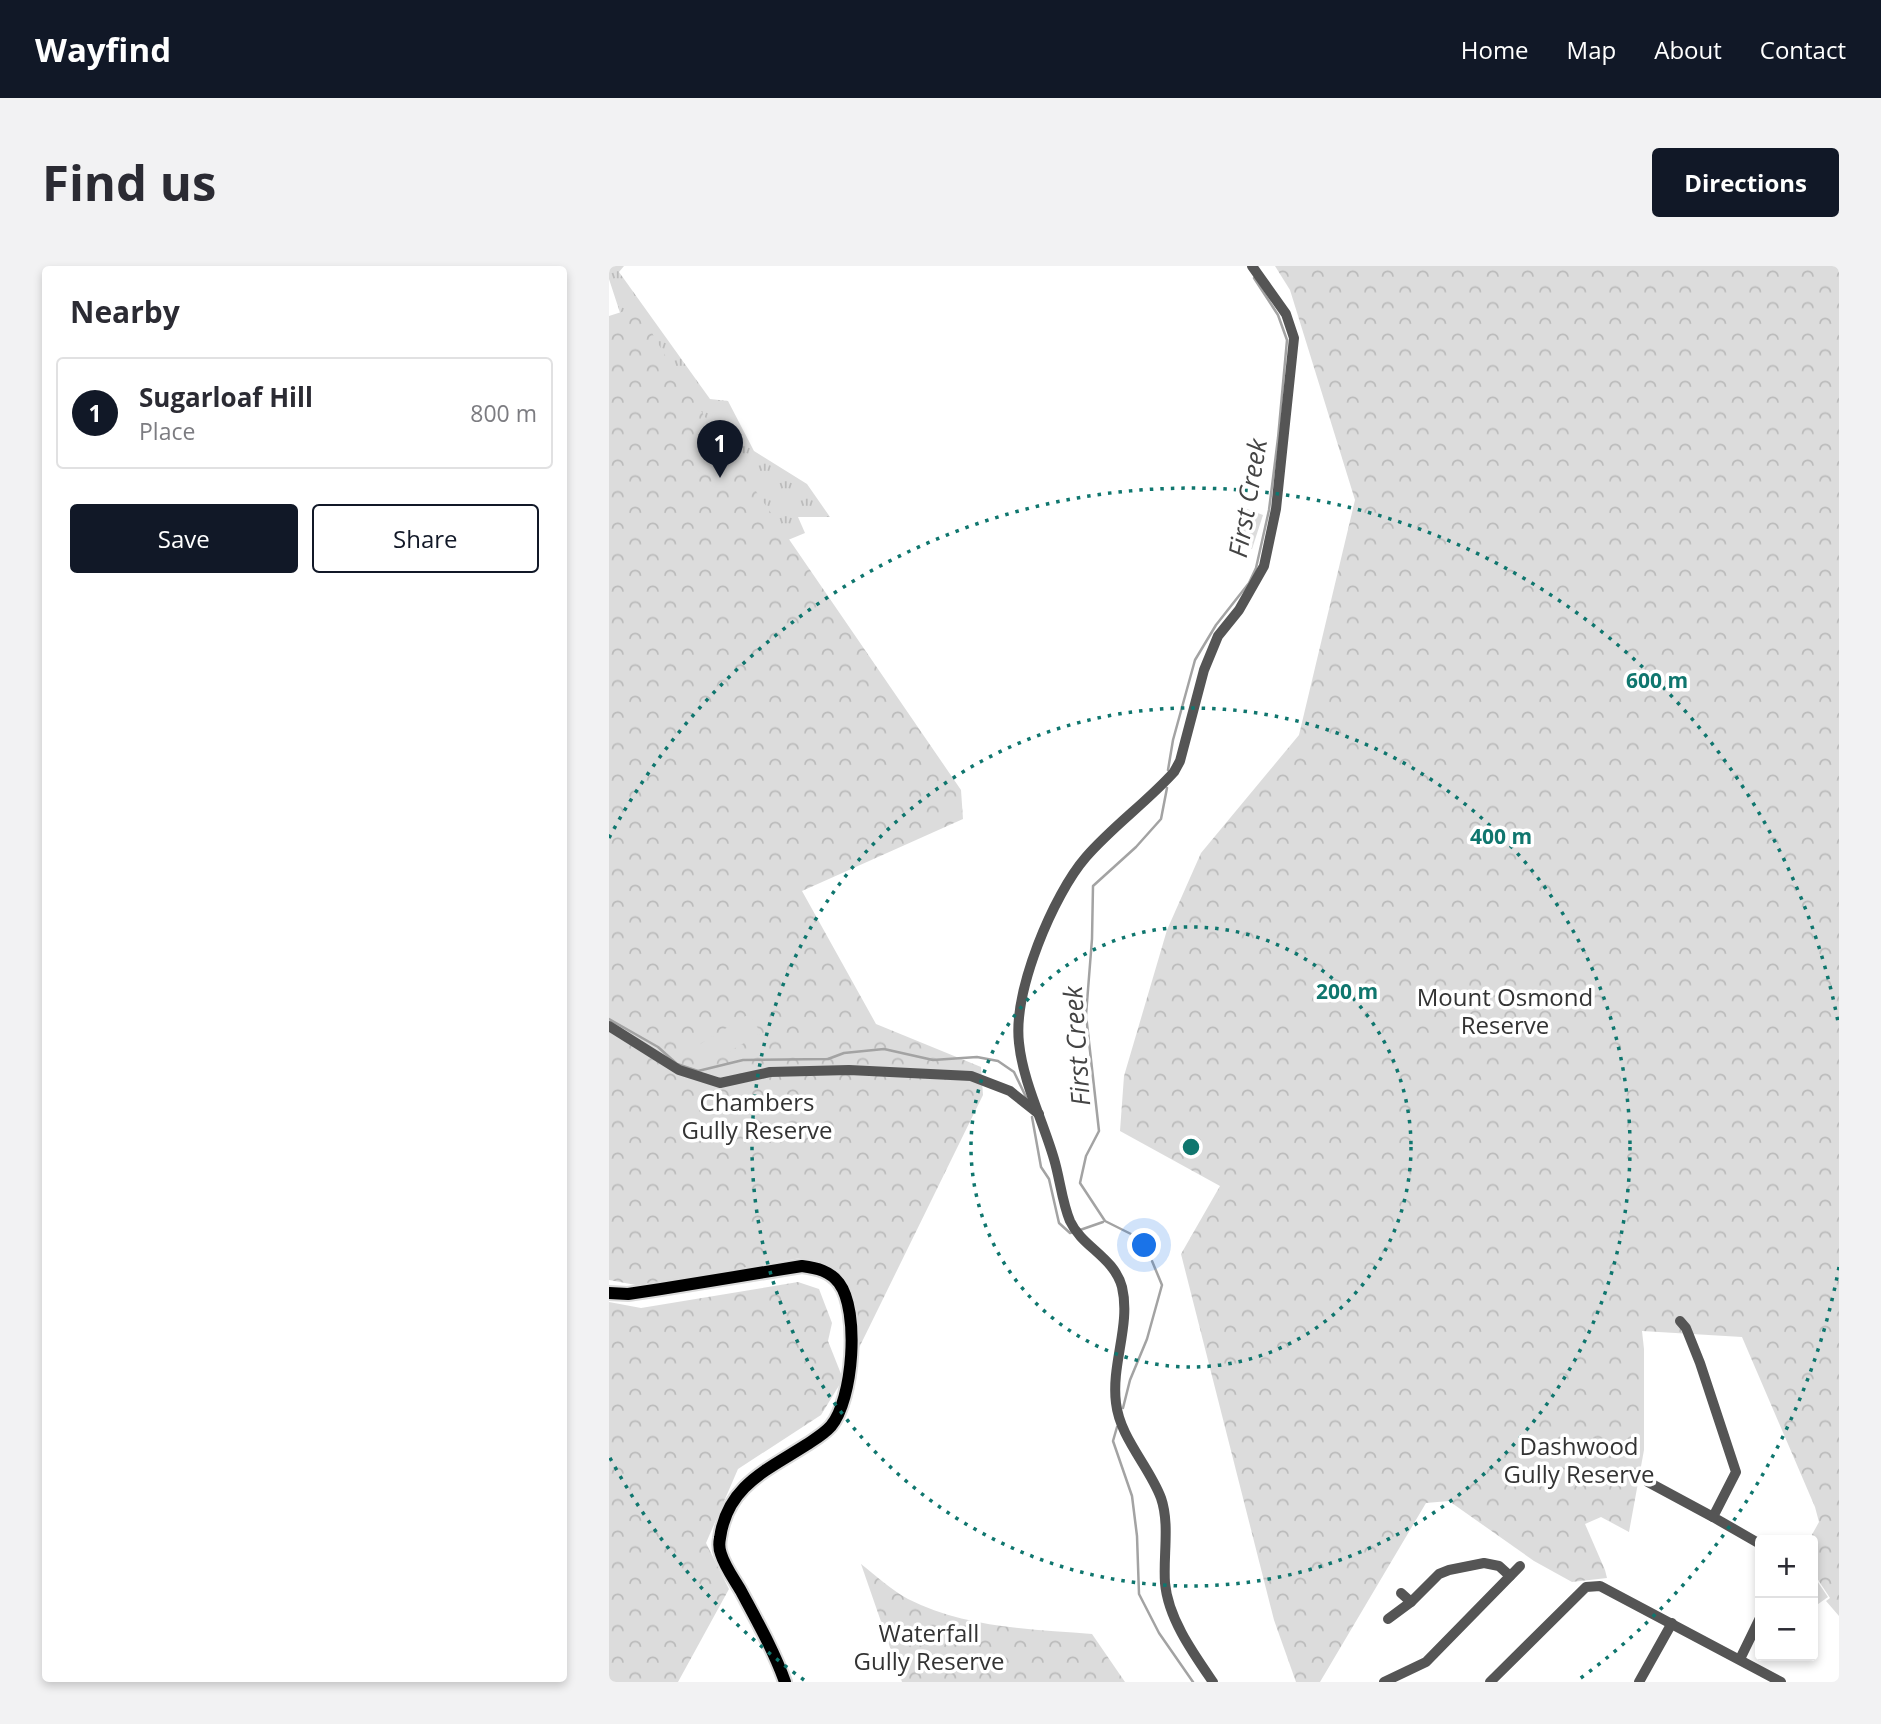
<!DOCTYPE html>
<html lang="en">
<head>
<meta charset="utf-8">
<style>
	body { margin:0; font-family:"Open Sans",sans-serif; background:#f2f2f3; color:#2b2b33 }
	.controls { position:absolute; right:21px; bottom:21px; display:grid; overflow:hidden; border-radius:7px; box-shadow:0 4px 10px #0003 }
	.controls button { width:63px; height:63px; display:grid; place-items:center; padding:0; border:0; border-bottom:2px solid #e1e1e2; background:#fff; color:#2b2b33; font:35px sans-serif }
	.you { position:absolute; left:536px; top:980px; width:24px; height:24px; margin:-18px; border:5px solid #fff; border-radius:50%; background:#1a73e8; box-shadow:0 0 0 10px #1a73e833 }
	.badge { display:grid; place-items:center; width:46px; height:46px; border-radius:50%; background:#111827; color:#fff; font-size:23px; font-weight:700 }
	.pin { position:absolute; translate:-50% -58px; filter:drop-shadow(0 2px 4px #0008) }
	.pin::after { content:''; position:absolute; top:37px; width:24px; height:21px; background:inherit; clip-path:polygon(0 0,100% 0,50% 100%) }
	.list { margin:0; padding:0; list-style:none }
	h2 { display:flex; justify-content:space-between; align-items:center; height:91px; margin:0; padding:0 28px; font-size:30px }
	h2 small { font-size:23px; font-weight:400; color:#7c7c81 }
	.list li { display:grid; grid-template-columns:46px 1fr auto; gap:21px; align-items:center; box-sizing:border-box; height:112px; margin:0 14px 14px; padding:0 14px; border:2px solid #e1e1e2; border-radius:7px }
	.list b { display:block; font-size:26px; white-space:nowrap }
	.list p { margin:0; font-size:23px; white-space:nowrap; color:#7c7c81 }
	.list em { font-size:23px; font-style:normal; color:#7c7c81 }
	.actions { display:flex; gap:14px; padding:21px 28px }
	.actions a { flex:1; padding:16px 0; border:2px solid #111827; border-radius:7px; text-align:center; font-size:24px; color:#111827 }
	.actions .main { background:#111827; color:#fff }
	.map { position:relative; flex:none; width:1230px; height:1416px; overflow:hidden; border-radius:7px }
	header { display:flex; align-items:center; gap:42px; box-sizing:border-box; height:98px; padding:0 35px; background:#111827; color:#fff }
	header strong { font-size:33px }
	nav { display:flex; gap:38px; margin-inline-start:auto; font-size:24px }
	.intro { display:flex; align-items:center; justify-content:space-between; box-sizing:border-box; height:168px; padding:0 42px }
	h1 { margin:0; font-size:49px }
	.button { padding:18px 32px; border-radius:7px; background:#111827; color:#fff; font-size:24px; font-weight:700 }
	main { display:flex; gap:42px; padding:0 42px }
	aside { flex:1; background:#fff; border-radius:7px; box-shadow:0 4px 10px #0003 }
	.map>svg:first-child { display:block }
</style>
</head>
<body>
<header>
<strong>Wayfind</strong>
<nav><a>Home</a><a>Map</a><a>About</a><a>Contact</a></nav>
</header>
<div class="intro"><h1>Find us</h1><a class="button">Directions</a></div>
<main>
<aside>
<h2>Nearby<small></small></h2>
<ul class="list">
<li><span class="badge">1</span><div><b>Sugarloaf Hill</b><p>Place</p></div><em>800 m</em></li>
</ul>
<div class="actions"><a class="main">Save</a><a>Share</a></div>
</aside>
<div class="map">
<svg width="1230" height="1416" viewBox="0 0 1230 1416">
	<defs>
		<pattern id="grass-tufts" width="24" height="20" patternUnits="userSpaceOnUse" patternTransform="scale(1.75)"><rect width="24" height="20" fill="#dcdcdc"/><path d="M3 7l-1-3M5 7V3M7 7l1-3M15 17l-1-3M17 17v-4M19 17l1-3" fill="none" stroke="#bbb"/></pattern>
		<pattern id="park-crowns" width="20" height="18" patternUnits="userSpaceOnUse" patternTransform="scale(1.75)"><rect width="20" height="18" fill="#dcdcdc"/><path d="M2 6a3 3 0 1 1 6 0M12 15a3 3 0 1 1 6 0" fill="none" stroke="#bbb"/></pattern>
	</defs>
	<rect width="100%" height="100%" fill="#fff"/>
	<path fill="url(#grass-tufts)" d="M0,0h15l-5,6 91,127 18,2 26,50 53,33 23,33h-32l7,16 -68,28 -100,-196 -28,-86z"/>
	<g fill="url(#park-crowns)">
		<path d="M666,0h564v1350l-13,-15 4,-3 -17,-26v-32h-4l10,-18 -4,-15 -73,-170 -100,-6 2,18v101l-15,82 -28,-15 -16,7 20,46 2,8 -35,4 -38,-21 -85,-60 -23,2 -106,179h-24l-22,-62 -93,-366 39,-68 -100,-55 4,-55 43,-146 34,-77 98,-118 56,-235 -65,-210z"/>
		<path d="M28,41l40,69 284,414 2,29 -161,72 74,133 105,43 2,28 -127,259 1,-31 -3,-27 -15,-25 -38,-13 -160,28 -32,-6v-964z"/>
		<path d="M189,1016l21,7 13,34 -4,18 15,38 -22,36 -83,54 -32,74 23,46 -51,93h-69v-380l32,6z"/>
		<path d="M252,1298c15,12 31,26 47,35 56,29 123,30 184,35l33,48h-223z"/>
	</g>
	<g fill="#dcdcdc">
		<path d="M638,243l16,6 -11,34 -17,-6z"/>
		<path d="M140,748l12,19 -58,34 -14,-16z"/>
		<path d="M1204,1309l15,22 -14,10 -1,-2z"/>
	</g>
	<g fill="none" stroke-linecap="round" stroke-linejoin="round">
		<g stroke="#a3a3a3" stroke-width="2.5">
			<path d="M559,504l5,-30 22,-80 21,-35 33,-42 7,-15 13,-58 9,-72 9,-98 -9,-25 -24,-37"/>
			<path d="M0,753l49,28 19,17 21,7 45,-11 85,-1 16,-6 40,-4 49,11 44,-3 21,4 16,11 13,27"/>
			<path d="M423,851l9,50 8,12 10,44 11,10 4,-1"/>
			<path d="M471,964l23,-8"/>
			<path d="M539,989l-13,-19 -30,-15 -25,-38 6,-27 13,-25 -13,-116 6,-76 1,-53 43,-39 25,-28 6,-31"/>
			<path d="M514,1142l7,-28 17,-41 15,-54 -10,-24"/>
			<path d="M508,1161l-4,14 19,55 5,40 2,58 20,39 34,49"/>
		</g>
		<g stroke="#dbdbdb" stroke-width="16">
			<path id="major" d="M0,1027l19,1 33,-5 141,-23c15,2 28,5 37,17 21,28 14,117 -8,143 -7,8 -16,13 -25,19 -39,25 -79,41 -86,93 -1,5 -1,11 1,16 4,13 13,25 20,37 16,30 33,60 44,91"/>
		</g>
		<g stroke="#555" stroke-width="10">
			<path d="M0,760l70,44 41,13 50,-11 79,-2 122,6 39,15 29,23"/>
			<path d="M1071,1055l6,7 14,35 36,109 -23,45 47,27"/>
			<path d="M1039,1216l65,35"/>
			<path d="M792,1327l10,9"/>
			<path d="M779,1353l23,-17 28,-28 10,-4 35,-7 15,3 11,10"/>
			<path d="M1131,1393l20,-41"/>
			<path d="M604,1416c-20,-29 -45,-64 -48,-99 -2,-27 5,-59 -4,-85 -12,-32 -41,-60 -45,-95 -5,-39 15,-78 6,-116 -8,-30 -40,-40 -52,-66 -8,-19 -10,-42 -16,-62 -11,-38 -31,-77 -35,-116 -6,-52 34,-148 67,-186 27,-31 61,-55 88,-85l6,-11 24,-91 14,-34 21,-26 25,-44 12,-57 18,-171 -8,-24 -34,-48"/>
			<path d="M775,1416l42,-20 94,-96"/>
			<path d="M881,1416l96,-95 14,-1 181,96"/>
			<path d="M1030,1416l33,-59"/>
		</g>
		<use href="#major" stroke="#000" stroke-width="12"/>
	</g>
	<g fill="none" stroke="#0f766e" stroke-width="3.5" stroke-dasharray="3.5 7">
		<circle cx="582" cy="881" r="220"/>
		<circle cx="582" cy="881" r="439"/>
		<path d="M1230 1001A659 659 0 0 1 969 1414M195 1414A659 659 0 0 1 0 1190M0 572A659 659 0 0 1 1230 761"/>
	</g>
	<g text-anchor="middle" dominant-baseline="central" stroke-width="7" stroke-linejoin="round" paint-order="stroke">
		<g font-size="24" fill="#333" stroke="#fff">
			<text x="896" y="730">Mount Osmond<tspan x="896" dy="28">Reserve</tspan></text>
			<text x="148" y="835">Chambers<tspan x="148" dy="28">Gully Reserve</tspan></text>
			<text x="970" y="1179">Dashwood<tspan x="970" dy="28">Gully Reserve</tspan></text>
			<text x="320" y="1366">Waterfall<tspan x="320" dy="28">Gully Reserve</tspan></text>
		</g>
		<g font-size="26" font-style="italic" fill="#444" stroke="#fff">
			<text transform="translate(638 232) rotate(-80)">First Creek</text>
			<text transform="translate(467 780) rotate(-94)">First Creek</text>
		</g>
	</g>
	<circle cx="582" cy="881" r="10" fill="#0f766e" stroke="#fff" stroke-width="3.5"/>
	<g font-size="21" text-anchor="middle" font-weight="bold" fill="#0f766e" stroke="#fff" stroke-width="7" stroke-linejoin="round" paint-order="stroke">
		<text x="1048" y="422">600 m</text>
		<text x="892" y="578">400 m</text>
		<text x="738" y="733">200 m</text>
	</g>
</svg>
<div class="controls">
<button>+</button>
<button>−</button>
</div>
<div class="you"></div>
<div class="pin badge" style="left:111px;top:212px">1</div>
</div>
</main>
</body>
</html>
